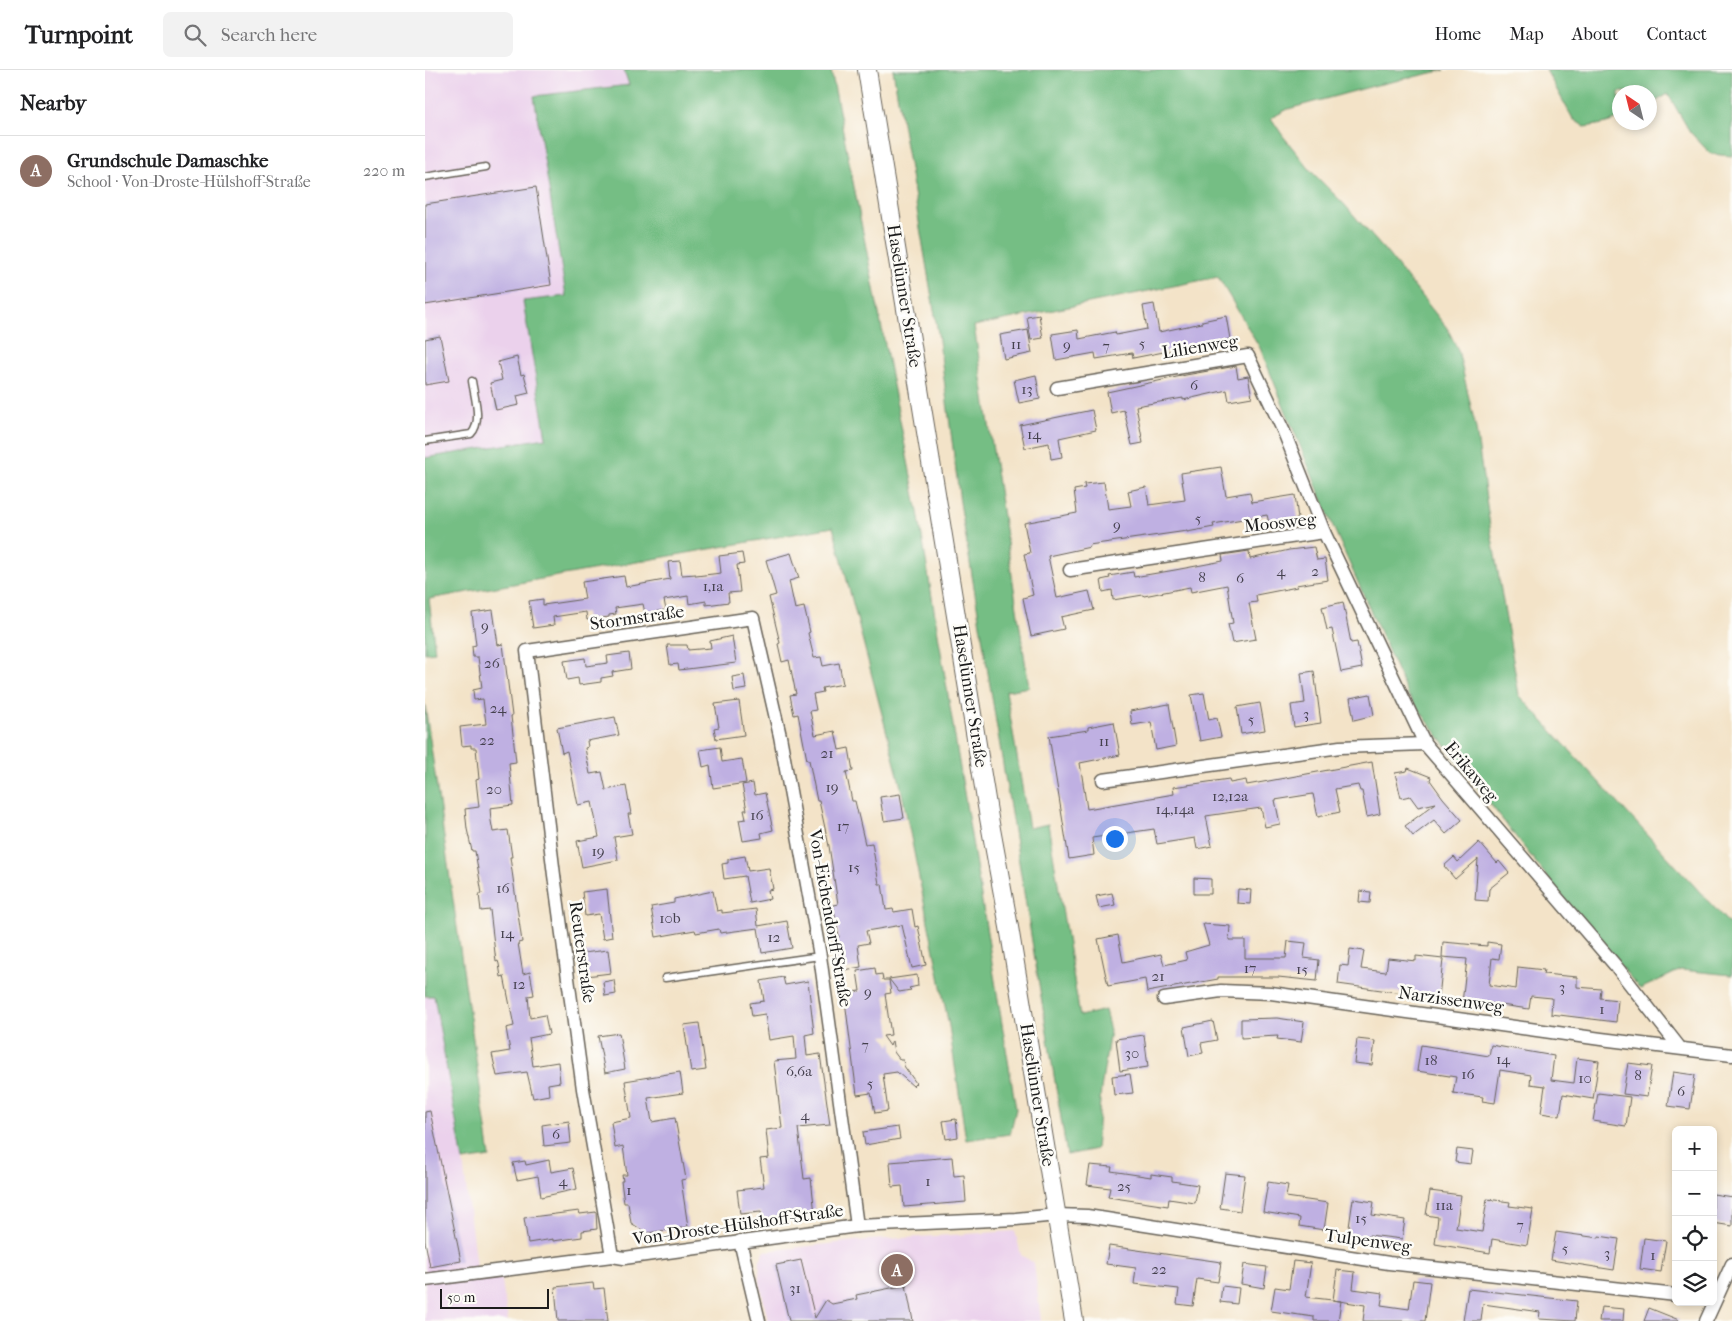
<!DOCTYPE html>
<html lang="en">
<head>
<meta charset="utf-8">
<style>
	body { margin:0; font-family:"IM FELL French Canon",serif; background:#f2f2f2; color:#202124 }
	.controls { position:absolute; right:15px; bottom:15px; display:grid; overflow:hidden; border-radius:8px; box-shadow:0 2px 8px #0003 }
	.controls button { width:45px; height:45px; display:grid; place-items:center; padding:0; border:0; border-bottom:1px solid #e0e0e0; background:#fff; color:#202124; font:25px sans-serif }
	.compass { position:absolute; left:1187px; top:15px; width:45px; height:45px; border-radius:50%; background:#fff; box-shadow:0 2px 8px #0003; rotate:325deg }
	.scale { position:absolute; left:15px; bottom:12px; width:109px; box-sizing:border-box; padding-left:5px; border:2px solid #1c1c1c; border-top:0; font-size:14px; line-height:18px; white-space:nowrap; color:#1c1c1c; -webkit-text-stroke:4px #fdfcf7; paint-order:stroke }
	.you { position:absolute; left:689px; top:768px; width:18px; height:18px; margin:-12px; border:4px solid #fff; border-radius:50%; background:#1a73e8; box-shadow:0 0 0 8px #1a73e833 }
	.badge { display:grid; place-items:center; width:32px; height:32px; border-radius:50%; background:#ea580c; color:#fff; font-size:16px; font-weight:700 }
	.pin { position:absolute; translate:-50% -50%; border:2px solid #fff; box-shadow:0 1px 5px #0006 }
	.list { margin:0; padding:0; list-style:none }
	h2 { display:flex; justify-content:space-between; align-items:center; height:65px; margin:0; padding:0 20px; font-size:21px }
	h2 small { font-size:16px; font-weight:400; color:#757577 }
	.list li { display:grid; grid-template-columns:32px 1fr auto; gap:15px; align-items:center; box-sizing:border-box; height:70px; padding:0 20px; border-top:1px solid #e0e0e0 }
	.list b { display:block; font-size:19px; white-space:nowrap }
	.list p { margin:0; font-size:16px; white-space:nowrap; color:#757577 }
	.list em { font-size:16px; font-style:normal; color:#757577 }
	.icon { flex:none; width:28px; height:28px; fill:none; stroke:currentColor; stroke-width:2; stroke-linecap:round; stroke-linejoin:round }
	.map { position:relative; flex:none; width:1307px; height:1251px; overflow:hidden }
	header { display:flex; align-items:center; gap:30px; box-sizing:border-box; height:70px; padding:0 25px; background:#fff; border-bottom:1px solid #e0e0e0 }
	header strong { font-size:24px }
	nav { display:flex; gap:28px; margin-inline-start:auto; font-size:18px }
	.search { width:350px; height:45px; background:#f2f2f2; display:flex; align-items:center; gap:12px; box-sizing:border-box; padding:0 18px; border-radius:8px; color:#757577; font-size:19px }
	main { display:flex }
	aside { flex:1; background:#fff }
	.map>svg:first-child { display:block }
</style>
</head>
<body>
<header>
<strong>Turnpoint</strong>
<div class="search"><svg class="icon" aria-label="search" viewBox="0 0 24 24"><circle cx="10" cy="10" r="6"/><path d="M15 15l6 6"/></svg>Search here</div>
<nav><a>Home</a><a>Map</a><a>About</a><a>Contact</a></nav>
</header>
<main>
<aside>
<h2>Nearby<small></small></h2>
<ul class="list">
<li><span class="badge" style="background:#8d6e63">A</span><div><b>Grundschule Damaschke</b><p>School · Von-Droste-Hülshoff-Straße</p></div><em>220 m</em></li>
</ul>
</aside>
<div class="map">
<svg width="1307" height="1251" viewBox="0 0 1307 1251">
	<rect width="100%" height="100%" fill="#fdfcf7"/>
	<filter id="ink" filterUnits="userSpaceOnUse"><feTurbulence type="fractalNoise" baseFrequency=".02" numOctaves="2"/><feDisplacementMap in="SourceGraphic" scale="10" xChannelSelector="R" yChannelSelector="G"/><feConvolveMatrix kernelMatrix="1 2 1 2 8 2 1 2 1" color-interpolation-filters="sRGB"/></filter>
	<filter id="wash" filterUnits="userSpaceOnUse"><feTurbulence type="fractalNoise" baseFrequency=".0096" numOctaves="4" result="noise"/><feDisplacementMap in="SourceGraphic" scale="20" xChannelSelector="R" yChannelSelector="G"/><feGaussianBlur stdDeviation="1.12" result="paint"/><feColorMatrix in="noise" values="0 0 0 0 0 0 0 0 0 0 0 0 0 0 0 0 0 1.4 0 .05"/><feComposite in="paint" operator="in"/></filter>
	<g filter="url(#wash)">
		<rect width="100%" height="100%" fill="#f3e3c8"/>
		<g fill="#ebd1ec">
			<path d="M0,0h199l6,15 -96,12 32,199 -43,5 23,137 -121,20z"/>
			<path d="M9,926l29,165 14,114h24l7,46h-83v-324z"/>
			<path d="M590,1161l6,24 13,8 7,58h-273l-9,-43 1,-18 5,-9 90,-10z"/>
		</g>
		<g fill="#75be84" stroke="#486d50">
			<path d="M199,0h207l87,442 98,597 -6,25 -44,6 -17,-114 -49,-243 -67,-256 -404,72 6,53 -10,1v-195l121,-20 -23,-137 43,-5 -32,-200 95,-11z"/>
			<path d="M468,0h552l-68,15 -89,24 -17,9 12,18 28,35 32,32 44,50 60,75 11,22 18,79 14,97 29,169 213,232v48l-51,-5 -41,19 -71,-84 -99,-127 -62,-83 -73,-164 -75,-183 -42,-71 -244,49 55,361 -23,4 23,137 19,-4 32,192 25,-6 5,21 -9,58 -5,60 -29,6 -107,-653 -22,-169z"/>
			<path d="M1121,0h186v86l-21,-2 -21,-22 -22,-38 -18,11 -1,-13h-30v27l-16,5 -18,3 -12,-8z"/>
			<path d="M0,635l65,452 -27,4 -29,-165h-9z"/>
		</g>
		<g id="blocks">
			<g fill="#bfb0e2">
				<path d="M111,117l15,98 -126,20v-101z"/>
				<path d="M729,234l5,28 43,-9v-2l24,-5 4,23 -97,19 -1,-5 -36,6 -1,-6 -39,7 -4,-26 26,-4 1,9 36,-7 1,3 31,-6 -4,-23z"/>
				<path d="M614,245l4,23 -12,2 -4,-23z"/>
				<path d="M603,260l4,23 -28,6 -4,-24z"/>
				<path d="M15,266l9,45 -24,4v-46z"/>
				<path d="M92,287l4,18 3,-1 5,19 -12,3 2,9 -23,5 -6,-27 12,-3 -4,-18z"/>
				<path d="M811,296l2,12 10,-2 4,21 -23,4 -2,-11 -44,10v-2l-47,8 7,37 -11,2 -8,-35 -13,3 -4,-21 79,-17z"/>
				<path d="M611,305l4,24 -21,4 -5,-23z"/>
				<path d="M667,340l4,20 -37,8 3,19 -11,2 -2,-16 -24,5 -5,-23z"/>
				<path d="M796,397l5,29 24,-4 2,10 43,-7 3,24 -29,4 -2,-8 -54,9 1,3 -27,5v-1l-98,14 1,2 -42,9 9,42 32,-7 5,19 -33,7 3,12 -33,7 -8,-38 10,-3 -9,-41 6,-1 -6,-30 53,-10 -3,-23 11,-2 -1,-4 20,-2 4,27 23,-3 -3,-15 18,-4 3,18 36,-5 -4,-27z"/>
				<path d="M889,477l3,13 8,-1 3,21 -32,5 1,2 -41,8 1,7 -8,1 7,36 -24,4 -4,-19 5,-1 -6,-38 -36,7 -1,-5 -46,9 -1,-1 -30,5 -1,-10 -9,2 -2,-12 9,-2 -1,-2 24,-4 1,5 41,-7 48,-9 -1,-6 27,-4 1,8 39,-9z"/>
				<path d="M317,483l2,11 -7,1 3,27 -12,1 1,9 -23,3v-4l-17,3 -1,-8 -24,4 2,10 -21,3 -2,-9 -28,4 1,6 -7,1v2l-22,3 -1,-8 -33,5 1,8 -21,3 -4,-27 14,-2v6l42,-6 -3,-17 42,-6 2,11 44,-8 -2,-17 12,-1 2,14 14,-1v2l25,-3 -2,-17z"/>
				<path d="M366,483l8,25 -10,3 6,28 9,-2 6,25 -2,1 6,25 7,-1 2,9 16,-3 4,21 -21,4 1,4 -10,2 3,16 -6,1 5,24 20,-4 4,19 10,-2 4,23 -7,1 6,29h3l10,43 7,-1 7,41h3l4,26 7,-1 1,3 18,-3 3,18 3,-1 8,39 -14,3 -10,-43 -36,6 3,12 -11,2 3,22 -23,4 -5,-33 6,-1 -6,-32 5,-1 -9,-58 -10,-45h-2l-8,-41h-2l-9,-46 -4,1 -4,-20 6,-1 -7,-34 -7,2 -4,-18 2,-1 -11,-46 7,-2 -10,-35z"/>
				<path d="M918,532l8,41 6,-1 5,26 -21,4 -9,-43 -5,1 -5,-23z"/>
				<path d="M68,540l5,35 5,-1 9,72h-1l5,46 -7,1 4,42 -23,3 1,13 2,11 15,-2 4,27h-2l12,85 -4,1 5,31 7,-2 4,23 -6,1 2,22 15,-3 4,19 -20,4 4,28 25,-4 2,20 -12,2 1,11 -16,3 -6,-26 -30,4 -5,-22 18,-3 -4,-23 8,-2 -10,-50 -3,1 -2,-13 -1,-3 -2,1 -6,-52 -9,1 -2,-17h3l-7,-43h-3l-5,-22 -2,-20 14,-2 -3,-27 3,-1 -3,-31h-5v-3l-9,1 -2,-19 26,-3 -3,-25 -9,1 -1,-10 9,-2 -4,-31h-5l-1,-11 4,-1 -4,-32z"/>
				<path d="M307,566l4,27 -57,7 -1,-6 -8,1 -3,-20h20l1,5 23,-2 -1,-7z"/>
				<path d="M204,583l2,16 -19,3 1,4 -12,2v4l-22,3 -1,-7 -11,2 -3,-19 21,-3 1,8 22,-3 -1,-7z"/>
				<path d="M889,601l7,52 -27,4 -3,-22 14,-2 -4,-30z"/>
				<path d="M319,605l2,14 -12,2 -2,-14z"/>
				<path d="M779,623l5,27 8,-2 4,19 -21,4 -9,-46z"/>
				<path d="M945,624l4,21 -20,5 -4,-22z"/>
				<path d="M314,631l5,34 -28,4 -2,-11 5,-1 -4,-23z"/>
				<path d="M835,633l5,27 -24,4 -4,-27z"/>
				<path d="M744,634l7,42 -20,4 -5,-28 -19,3 -2,-14z"/>
				<path d="M190,647l4,18 -32,6 1,6 -3,1 5,26 12,-2 4,18 20,-4 5,28h-3l4,20 -18,3 4,23 -36,7 -5,-26 22,-4 -7,-35 -14,3 -11,-54 -5,2 -5,-25z"/>
				<path d="M689,652l6,33 -40,8 7,46 87,-15 -1,-7 56,-8 1,4 16,-3 1,5 125,-23 8,52 -13,3 -5,-26h-2l-2,-6 -23,4 5,23 -22,5 -5,-23 -38,6 5,24 -15,3 -4,-19 -55,8 6,30 -15,3 -2,-11 -38,6 -3,-15 -62,9 2,17 -25,4 -20,-123 39,-6v-3z"/>
				<path d="M295,677l2,15 20,-3 4,24 -33,5 -3,-23 -7,2 -3,-17z"/>
				<path d="M983,698l23,9 -1,3 13,18 19,22 -16,14 -12,-14 -21,16 -8,-10 31,-23 -18,4 -8,-11 -9,2 -6,-25 12,-2z"/>
				<path d="M328,713l2,12 10,-2 8,37 -12,3 1,5 -19,3 -4,-21 7,-1 -2,-9h3l-5,-25z"/>
				<path d="M475,724l4,24 -20,3 -4,-24z"/>
				<path d="M1054,772l18,21 2,-2 10,12 -20,16 -1,12 -13,-1 3,-41 -23,20 -11,-13 10,-9 4,5z"/>
				<path d="M320,786l3,15 21,-3 4,21 -5,1 2,9 -20,4 -5,-27 -21,3 -2,-15 6,-1v-4z"/>
				<path d="M769,808l17,1v15h-17z"/>
				<path d="M182,819l5,48 -9,2 -4,-25 -14,2 -3,-24z"/>
				<path d="M813,819l13,1 -1,14 -13,-1z"/>
				<path d="M288,821l4,20 5,-1v3l34,-4 2,17 29,-5 5,27 -30,5 -4,-25 -38,5 -1,-4 -23,4 -1,-3 -39,7 -5,-30 23,-4v-4z"/>
				<path d="M935,821l11,1 -1,11 -11,-1z"/>
				<path d="M687,823l3,12 -16,3 -3,-12z"/>
				<path d="M778,854l27,2 -1,14h16v18h41l2,-17 18,2 -2,15 15,2 -2,21 -39,-4h-60v2l-71,13 -2,-13 -37,7 -10,-47 20,-4 5,27 38,-8 3,11 23,-5 -2,-8 24,-7z"/>
				<path d="M1018,872l44,4v-4l14,2 -2,15 -7,-1 -3,27 27,4 2,-22 26,3 -1,4 34,3v10l24,2 -1,9 18,2 -2,22 -65,-8 1,-16 -21,-2 -2,13 -42,-6 -1,3 -24,-3 5,-44 -25,-2z"/>
				<path d="M925,879l14,2 -3,18 25,3 2,-14 28,3v-5l27,3 -4,39 -101,-14 2,-19 8,1z"/>
				<path d="M183,880l3,23 -25,3 -3,-23z"/>
				<path d="M450,898l1,7 6,-1 1,6h6l2,13 -6,1 6,41 -8,1 7,10 2,-5 2,11 6,8h3l1,6 12,17 -3,3 -16,-14 -14,2 5,37 -13,2 -4,-20 -14,2 -13,-102 16,-2 -3,-20z"/>
				<path d="M492,905l1,11 -9,2 2,2 -12,2 -10,-13z"/>
				<path d="M358,907l2,8 23,-4 6,52 -9,2 2,21 13,-2 10,71 -32,3 6,51 7,-1 4,36 -53,6 -1,-8 -21,2 -3,-24 27,-3 -4,-28 9,-1 -3,-28 16,-2 -8,-67 22,-2 -2,-23 -25,4 -4,-26 -13,2 -2,-13 14,-2 -3,-20z"/>
				<path d="M189,910l2,14 -11,2 -2,-14z"/>
				<path d="M852,948l27,4 -3,20 -24,-3 1,-3 -37,2v-19z"/>
				<path d="M788,951l4,19 -16,3 2,10 -14,3 -5,-29z"/>
				<path d="M274,953l7,47 -15,2 -7,-47z"/>
				<path d="M194,963l6,36 -20,4 -7,-37z"/>
				<path d="M719,965l4,32 -28,4 -4,-32z"/>
				<path d="M932,969l18,2 -3,24 -18,-2z"/>
				<path d="M996,975l68,11 2,-11 63,11 -3,24 23,3 3,-25 22,3 -6,38 -30,-5 -3,22 -19,-3 4,-27 -15,-2 1,-9 -31,-5 -5,33 -13,-2 1,-4 -30,-4 3,-16 -39,-6z"/>
				<path d="M1203,993l24,3 -5,31 -24,-3z"/>
				<path d="M255,1002l3,21 -35,5 4,24 23,-4 11,61 -5,1 7,47 -41,6 -16,-10 -3,-20h-4l-3,-22h2l-1,-6h5l-4,-29 -8,2 -4,-26 20,-4 -6,-37z"/>
				<path d="M1248,1002l22,3 -5,34 -22,-3z"/>
				<path d="M705,1004l3,19 -19,2 -2,-19z"/>
				<path d="M1173,1023l32,4 -4,29 -33,-5z"/>
				<path d="M5,1041l31,150 -31,6 -5,-26v-129z"/>
				<path d="M531,1049l2,18 -12,2 -3,-18z"/>
				<path d="M144,1051l2,22 -27,3 -2,-21z"/>
				<path d="M473,1057l2,12 -35,6 -2,-13z"/>
				<path d="M1032,1079l16,2 -2,13 -16,-2z"/>
				<path d="M527,1087l2,19 10,-1 2,27 -62,5 -2,-21 -10,1 -2,-25z"/>
				<path d="M124,1090l2,12 22,-4 4,21 -36,8 -3,-21 -21,4 -4,-17 12,-2 1,4z"/>
				<path d="M665,1095l22,2 -1,4 40,6v-3l21,3v4l26,4 -3,18 -26,-4 -1,7 -60,-9 2,-9 -23,-3z"/>
				<path d="M800,1103l20,2 -5,36 -20,-3z"/>
				<path d="M843,1112l20,3 -2,12 42,6 -4,27 -25,-4 1,-8 -37,-6z"/>
				<path d="M1005,1121l31,4 -5,33 26,4 5,-33 23,3 -1,4 24,3 -6,36 -35,-6 -2,14 -55,-9 3,-27 -12,-2z"/>
				<path d="M1288,1124l19,3v29l-19,-3z"/>
				<path d="M928,1129l21,3 -2,13 33,5 -3,19 -33,-4v2l-21,-3z"/>
				<path d="M154,1141l1,3 16,-2 1,17 -15,2v6l-29,4v-2l-25,4 -4,-25z"/>
				<path d="M1131,1162l43,6v-2l20,3 -5,31 -63,-10z"/>
				<path d="M1219,1168l22,3 -5,31 -21,-3z"/>
				<path d="M684,1176l112,16 -3,20 -21,-3 -4,27 -16,-2 2,-15 -45,-5 2,-16 -30,-4z"/>
				<path d="M376,1190l14,58 11,-18 6,4 25,-5 -1,-4 50,-10 7,36h-124l-13,-56z"/>
				<path d="M868,1191l18,2 -5,34 35,4 -3,20h-24v-4l-43,-6 4,-24 14,2z"/>
				<path d="M819,1194l23,3 -3,21 -23,-4z"/>
				<path d="M912,1200l18,2 -2,17 30,4 -2,12 28,4 4,-29 17,2 -5,39h-62l2,-16 -32,-5z"/>
				<path d="M168,1213l1,6 10,-1 4,33h-50l-3,-34z"/>
				<path d="M797,1216l17,2 -2,16 -17,-2z"/>
				<path d="M1043,1219l109,12 -2,20 -36,-2 1,-7 -57,-8 -2,17h-18z"/>
				<path d="M1176,1237l23,2 -1,12h-24z"/>
				<path d="M1224,1238l30,12v1h-35z"/>
			</g>
		</g>
	</g>
	<g filter="url(#ink)">
		<use href="#blocks" fill-opacity="0" stroke="#676258" stroke-width="1"/>
		<g fill="none" stroke-linecap="round" stroke-linejoin="round">
			<g stroke="#676258" stroke-width="9">
				<g id="lane">
					<path d="M0,107l61,-10"/>
					<path d="M0,371l46,-7c12,-12 3,-38 1,-53"/>
					<path d="M240,908l155,-22"/>
				</g>
			</g>
			<g stroke="#676258" stroke-width="15">
				<g id="street">
					<path d="M632,318l191,-32 36,76 40,100 101,212 190,221 65,83"/>
					<path d="M645,500l254,-38"/>
					<path d="M678,710l237,-33 85,-3"/>
					<path d="M739,929l57,-8 50,2 330,46 131,16"/>
					<path d="M315,1171l19,80"/>
					<path d="M187,1186l-29,-167 -29,-214 -27,-224 226,-33 27,118 40,220 37,270"/>
					<path d="M0,1210l187,-24 12,2 233,-32 159,-7 41,-4 30,1 302,47 287,32"/>
					<path d="M1281,1251l26,-57"/>
				</g>
			</g>
			<g stroke="#676258" stroke-width="20">
				<path id="secondary" d="M442,0l122,748 20,109 65,394"/>
			</g>
			<use href="#lane" stroke="#fff" stroke-width="6"/>
			<use href="#street" stroke="#fff" stroke-width="12"/>
			<use href="#secondary" stroke="#fff" stroke-width="18"/>
		</g>
	</g>
	<g text-anchor="middle" dominant-baseline="central" stroke-width="5" stroke-linejoin="round" paint-order="stroke">
		<g font-size="15" fill="#45414e">
			<text x="717" y="273">5</text>
			<text x="591" y="274">11</text>
			<text x="642" y="275">9</text>
			<text x="681" y="276">7</text>
			<text x="769" y="315">6</text>
			<text x="602" y="319">13</text>
			<text x="609" y="364">14</text>
			<text x="773" y="448">5</text>
			<text x="692" y="455">9</text>
			<text x="856" y="501">4</text>
			<text x="890" y="501">2</text>
			<text x="777" y="507">8</text>
			<text x="815" y="508">6</text>
			<text x="288" y="516">1,1a</text>
			<text x="60" y="556">9</text>
			<text x="67" y="593">26</text>
			<text x="73" y="638">24</text>
			<text x="881" y="644">3</text>
			<text x="826" y="649">5</text>
			<text x="62" y="670">22</text>
			<text x="679" y="671">11</text>
			<text x="402" y="683">21</text>
			<text x="407" y="717">19</text>
			<text x="69" y="719">20</text>
			<text x="805" y="726">12,12a</text>
			<text x="750" y="739">14,14a</text>
			<text x="332" y="745">16</text>
			<text x="418" y="756">17</text>
			<text x="173" y="781">19</text>
			<text x="429" y="797">15</text>
			<text x="78" y="818">16</text>
			<text x="245" y="848">10b</text>
			<text x="82" y="863">14</text>
			<text x="349" y="867">12</text>
			<text x="825" y="898">17</text>
			<text x="877" y="899">15</text>
			<text x="733" y="906">21</text>
			<text x="94" y="914">12</text>
			<text x="1137" y="917">3</text>
			<text x="443" y="922">9</text>
			<text x="1177" y="939">1</text>
			<text x="440" y="975">7</text>
			<text x="707" y="983">30</text>
			<text x="1078" y="989">14</text>
			<text x="1006" y="990">18</text>
			<text x="374" y="1001">6,6a</text>
			<text x="1043" y="1004">16</text>
			<text x="1213" y="1005">8</text>
			<text x="1160" y="1008">10</text>
			<text x="445" y="1013">5</text>
			<text x="1256" y="1021">6</text>
			<text x="380" y="1045">4</text>
			<text x="131" y="1064">6</text>
			<text x="138" y="1111">4</text>
			<text x="503" y="1111">1</text>
			<text x="699" y="1116">25</text>
			<text x="204" y="1120">1</text>
			<text x="1019" y="1135">11a</text>
			<text x="936" y="1148">15</text>
			<text x="1095" y="1155">7</text>
			<text x="1140" y="1178">5</text>
			<text x="1182" y="1183">3</text>
			<text x="1228" y="1185">1</text>
			<text x="734" y="1199">22</text>
			<text x="370" y="1218">31</text>
		</g>
		<g font-size="18" fill="#1c1c1c" stroke="#fdfcf7">
			<text transform="translate(479 226) rotate(81)">Haselünner Straße</text>
			<text transform="translate(775 277) rotate(-9)">Lilienweg</text>
			<text transform="translate(855 453) rotate(-6)">Moosweg</text>
			<text transform="translate(212 548) rotate(-8)">Stormstraße</text>
			<text transform="translate(545 626) rotate(81)">Haselünner Straße</text>
			<text transform="translate(1046 702) rotate(50)">Erikaweg</text>
			<text transform="translate(405 848) rotate(80)">Von-Eichendorff-Straße</text>
			<text transform="translate(157 882) rotate(82)">Reuterstraße</text>
			<text transform="translate(1026 930) rotate(8)">Narzissenweg</text>
			<text transform="translate(612 1025) rotate(81)">Haselünner Straße</text>
			<text transform="translate(313 1155) rotate(-8)">Von-Droste-Hülshoff-Straße</text>
			<text transform="translate(943 1171) rotate(8)">Tulpenweg</text>
		</g>
	</g>
</svg>
<div class="controls">
<button>+</button>
<button>−</button>
<button><svg class="icon" aria-label="locate" viewBox="0 0 24 24"><circle cx="12" cy="12" r="6"/><path d="M12 2v4M12 18v4M2 12h4M18 12h4"/></svg></button>
<button><svg class="icon" aria-label="layers" viewBox="0 0 24 24"><path d="M12 4l9 5-9 5-9-5zM3 14l9 5 9-5"/></svg></button>
</div>
<svg class="compass" viewBox="-18 -18 36 36"><path d="M0-13l5 13h-10z" fill="#e53935"/><path d="M0 13l5-13h-10z" fill="#757577"/></svg>
<div class="scale">50 m</div>
<div class="you"></div>
<div class="pin badge" style="left:472px;top:1200px;background:#8d6e63">A</div>
</div>
</main>
</body>
</html>
